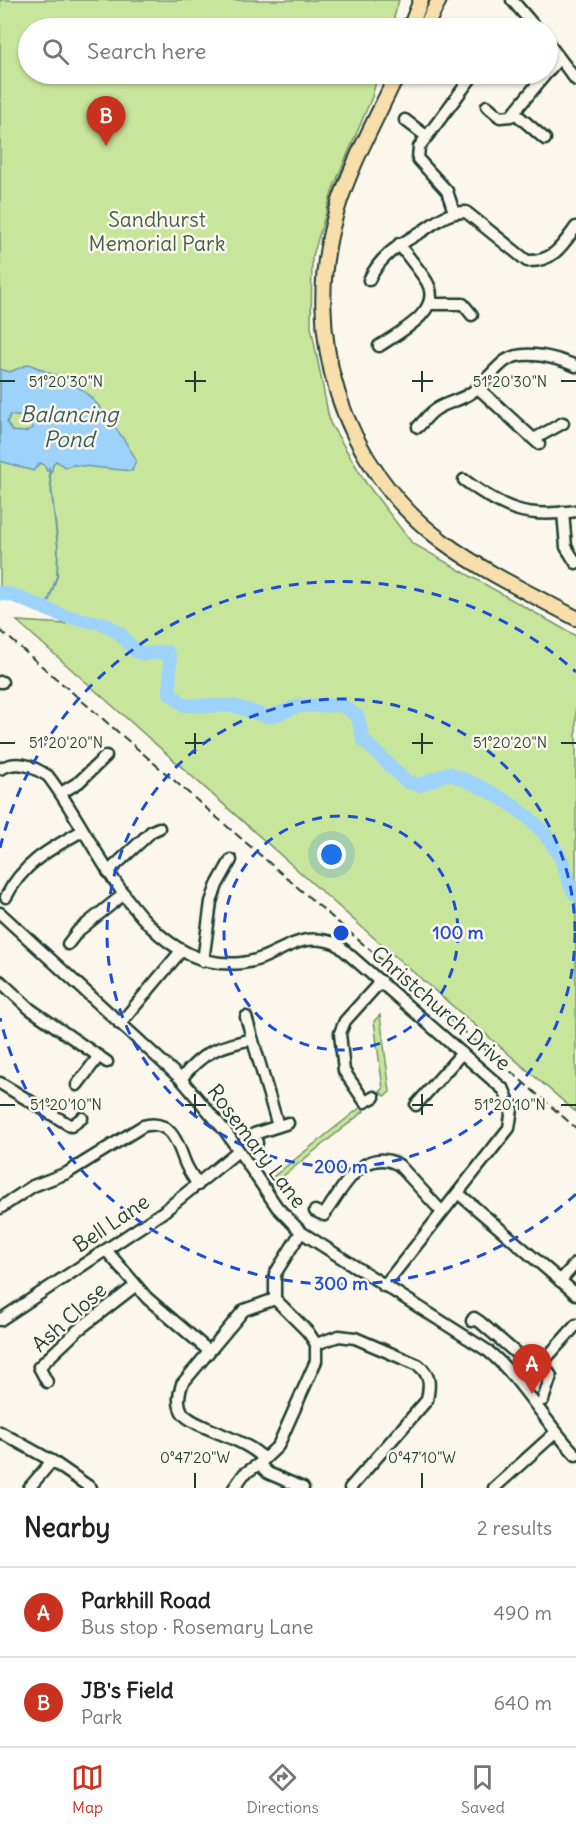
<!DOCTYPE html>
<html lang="en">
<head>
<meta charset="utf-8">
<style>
	body { margin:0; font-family:Delius,sans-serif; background:#f6f6f6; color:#222 }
	.you { position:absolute; left:332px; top:855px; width:21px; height:21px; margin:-15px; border:4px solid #fff; border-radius:50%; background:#1a73e8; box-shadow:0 0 0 9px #1a73e833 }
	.badge { display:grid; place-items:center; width:39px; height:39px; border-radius:50%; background:#c8321e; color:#fff; font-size:20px; font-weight:700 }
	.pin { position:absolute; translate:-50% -50px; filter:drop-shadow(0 2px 3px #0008) }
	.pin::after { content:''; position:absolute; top:32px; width:21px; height:18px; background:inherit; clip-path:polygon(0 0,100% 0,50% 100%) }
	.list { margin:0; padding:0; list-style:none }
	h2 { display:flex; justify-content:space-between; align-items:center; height:78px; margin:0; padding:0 24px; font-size:26px }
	h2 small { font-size:20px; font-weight:400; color:#767676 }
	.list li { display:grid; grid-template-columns:39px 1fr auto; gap:18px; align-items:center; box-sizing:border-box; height:90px; padding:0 24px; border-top:2px solid #e0e0e0 }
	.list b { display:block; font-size:22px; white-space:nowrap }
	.list p { margin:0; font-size:20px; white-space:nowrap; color:#767676 }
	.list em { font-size:20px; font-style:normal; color:#767676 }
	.icon { flex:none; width:33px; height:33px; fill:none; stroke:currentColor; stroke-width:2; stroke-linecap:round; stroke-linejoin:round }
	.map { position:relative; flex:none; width:576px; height:1488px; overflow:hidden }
	.search { position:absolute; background:#fff; box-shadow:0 2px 4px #0004; left:18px; right:18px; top:18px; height:66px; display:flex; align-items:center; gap:15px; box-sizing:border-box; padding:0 21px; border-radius:33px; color:#767676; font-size:22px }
	.sheet { height:258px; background:#fff }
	nav { display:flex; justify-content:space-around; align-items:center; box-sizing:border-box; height:84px; border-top:2px solid #e0e0e0; background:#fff; font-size:16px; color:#767676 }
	nav a { display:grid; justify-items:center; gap:3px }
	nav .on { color:#c8321e }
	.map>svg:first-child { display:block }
</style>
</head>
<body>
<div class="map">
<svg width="576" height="1488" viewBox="0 0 576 1488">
	<rect width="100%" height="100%" fill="#fbf7ec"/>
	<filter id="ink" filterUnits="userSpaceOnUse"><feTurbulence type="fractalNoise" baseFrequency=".0167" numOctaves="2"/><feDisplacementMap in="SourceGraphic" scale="12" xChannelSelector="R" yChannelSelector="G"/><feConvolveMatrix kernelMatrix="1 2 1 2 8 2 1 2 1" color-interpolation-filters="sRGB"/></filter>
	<g filter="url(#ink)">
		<g fill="#c8e59c" stroke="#749168" stroke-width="1.5">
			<path d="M0,0h399l-8,28h-363v46h350l-6,23 -38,89 -22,73 -1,68 19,96 36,60 46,60 164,93v476l-185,-159 -374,-332 49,3 -51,-31 -15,1z"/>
			<path d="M380,1015l10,77 -5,4 -5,-4 3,-3 -9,-68z"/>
			<path d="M361,1107l3,4 -92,74 -3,-5z"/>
		</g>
		<path fill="#9dd2fb" stroke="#6b96ab" stroke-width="1.5" fill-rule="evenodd" d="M29,364c15,7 33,13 48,22 18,11 49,54 59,74l-4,11 -59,-6 -8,2 -9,-6 -3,3 -1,7h-5l-3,-6 -4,-2 -7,8 -33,-10v-92l10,3zM10,415l18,3 5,10 -8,4 -13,-1 -5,-8z"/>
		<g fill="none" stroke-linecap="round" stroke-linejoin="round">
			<path stroke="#6b96ab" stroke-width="2" d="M46,609l11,-33 1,-28 -9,-80"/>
			<path stroke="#9dd2fb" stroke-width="14" d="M0,593l12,2 52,21 41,8 14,9 17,18 7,3 24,-2 3,6v35l14,12 50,1 35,11 30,-11 43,-1 16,12 5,23 44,42 13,3 28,-12c44,17 89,40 112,84 7,11 7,28 16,38"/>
			<g stroke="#1f3d34" stroke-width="15">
				<g id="minor">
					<path d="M512,0l24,28"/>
					<path d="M548,43l28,37"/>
					<path d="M487,106l13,11 11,-1 48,-58"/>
					<path d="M515,113l30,26"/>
					<path d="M405,120l21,16"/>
					<path d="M454,212l-7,-21 -29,-32 1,-12 55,-73"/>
					<path d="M369,280c12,-26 32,-36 55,-50 15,-10 23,-18 42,-18l61,49c26,1 35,-15 49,-34"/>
					<path d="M429,304h34l9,11"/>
					<path d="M379,346c19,-13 65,-35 48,-64 -8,-13 -19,-25 -28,-38"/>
					<path d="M478,388l61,56"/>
					<path d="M418,427c6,-6 12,-15 20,-19 10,-6 23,-8 33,-15 13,-9 22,-23 34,-32 19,-13 52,-3 71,5"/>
					<path d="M534,439l29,-16"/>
					<path d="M464,480c40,29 62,39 112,31"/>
					<path d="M563,512l3,35 10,16"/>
					<path d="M0,682h2"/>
					<path d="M0,769c18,-10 32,-3 48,7 50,64 94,198 194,187 37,-4 54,-35 95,-19l167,146 8,19 -3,19 -125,158"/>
					<path d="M61,793l18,-11 27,-26"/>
					<path d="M108,872l44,-41 7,-3"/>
					<path d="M6,897c17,-34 44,-48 76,-66"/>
					<path d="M0,913l181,166 45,53 51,75 24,25 187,119c34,28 57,72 88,104"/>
					<path d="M68,944l10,-13 46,-37"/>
					<path d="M203,961l8,-59 6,-17 14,-25"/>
					<path d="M0,981l30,28 77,53"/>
					<path d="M246,1017l32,109"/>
					<path d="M120,1024l61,-73"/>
					<path d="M181,1079c22,-28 37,-32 71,-40"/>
					<path d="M0,1083l71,43 11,-8"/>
					<path d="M77,1085l22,-29"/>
					<path d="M374,1097l-9,5 -21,-31 -4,-38 5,-12 36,-40"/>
					<path d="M416,1105l46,-52"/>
					<path d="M257,1143l-3,-9 34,-11"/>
					<path d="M458,1193l118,101"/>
					<path d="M0,1208l33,-22 34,-13 76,-47c26,-7 34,14 41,34 3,9 9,17 14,25"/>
					<path d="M315,1211l9,4c17,-24 39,-71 75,-50l43,47"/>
					<path d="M301,1232l-26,42v25l33,33 8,12v17l-38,85 -19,18 9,9 35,15"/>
					<path d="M106,1250l41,48 62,53"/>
					<path d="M560,1281l16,-18"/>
					<path d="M0,1320l163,-108 75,-61"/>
					<path d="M472,1321l2,-3 6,4 44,38 18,3 34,-38"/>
					<path d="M316,1344l23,-8 16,2 63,27c13,10 12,20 9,35l-77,88"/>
					<path d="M542,1363l9,13 -8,24"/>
					<path d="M47,1382l-8,-15 39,-37 57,-44"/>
					<path d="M0,1432l52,29 39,27"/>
					<path d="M264,1459c-19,-22 -72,-31 -82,-47 -5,-9 -3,-18 0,-28l62,-74 31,-11"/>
					<path d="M29,1488l23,-27"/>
					<path d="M234,1488l10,-14 15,-10"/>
					<path d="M494,1488l61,-55"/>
				</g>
			</g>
			<g stroke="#1f3d34" stroke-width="18">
				<g id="major">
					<path d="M410,28l11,-28"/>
					<path d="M425,28l14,-28"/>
					<path d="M402,74l-10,11c-20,42 -43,84 -56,128 -36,121 6,253 106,328 42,31 89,53 134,77"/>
				</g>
			</g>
			<use href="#minor" stroke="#fbf7ec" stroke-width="10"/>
			<use href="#major" stroke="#f8deab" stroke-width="14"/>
			<path stroke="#1f3d34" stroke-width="2" stroke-dasharray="9 4.5" stroke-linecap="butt" d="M0,630l576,498"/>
		</g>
	</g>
	<path fill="none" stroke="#1f3d34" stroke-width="2" d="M195,371v21M422,371v21M0,381h15M185,381h21M412,381h21M561,381h15M195,733v21M422,733v21M0,743h15M185,743h21M412,743h21M561,743h15M195,1094v21M422,1094v21M0,1105h15M185,1105h21M412,1105h21M561,1105h15M195,1473v15M422,1473v15"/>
	<g fill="none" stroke="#1d4ed8" stroke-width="3" stroke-dasharray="10 8">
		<circle cx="341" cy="933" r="117"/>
		<circle cx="341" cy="933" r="234"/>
		<path d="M576 1194A351 351 0 0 1 0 1018M0 848A351 351 0 0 1 576 672"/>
	</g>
	<g text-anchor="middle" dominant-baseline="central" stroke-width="5" stroke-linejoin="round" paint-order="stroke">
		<g font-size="21" fill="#415f49" stroke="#fbf7ec">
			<text x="157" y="219">Sandhurst<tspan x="157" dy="24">Memorial Park</tspan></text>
		</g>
		<g font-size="21" fill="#1f3d34" stroke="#fbf7ec">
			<text transform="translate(441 1008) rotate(41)">Christchurch Drive</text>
			<text transform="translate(257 1146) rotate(53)">Rosemary Lane</text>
			<text transform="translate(111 1223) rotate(-34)">Bell Lane</text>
			<text transform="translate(69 1317) rotate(-42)">Ash Close</text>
		</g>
		<g font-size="22" font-style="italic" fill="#385b5c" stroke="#fbf7ec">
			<text x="69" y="414">Balancing<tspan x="69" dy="25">Pond</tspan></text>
		</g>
	</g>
	<g font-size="15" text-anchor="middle" fill="#1f3d34" stroke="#fbf7ec" stroke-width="5" stroke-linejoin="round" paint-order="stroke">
		<text x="66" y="387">51°20'30"N</text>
		<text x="510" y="387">51°20'30"N</text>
		<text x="66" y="748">51°20'20"N</text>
		<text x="510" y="748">51°20'20"N</text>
		<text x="66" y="1110">51°20'10"N</text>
		<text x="510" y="1110">51°20'10"N</text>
		<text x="195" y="1463">0°47'20"W</text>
		<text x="422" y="1463">0°47'10"W</text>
	</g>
	<circle cx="341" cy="933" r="9" fill="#1d4ed8" stroke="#fbf7ec" stroke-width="3"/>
	<g font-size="18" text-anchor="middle" font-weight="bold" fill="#1d4ed8" stroke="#fbf7ec" stroke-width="5" stroke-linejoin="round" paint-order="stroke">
		<text x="458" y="939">100 m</text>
		<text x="341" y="1173">200 m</text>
		<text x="341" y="1290">300 m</text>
	</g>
</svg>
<div class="you"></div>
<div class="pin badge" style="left:532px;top:1394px">A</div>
<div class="pin badge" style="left:106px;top:146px">B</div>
<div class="search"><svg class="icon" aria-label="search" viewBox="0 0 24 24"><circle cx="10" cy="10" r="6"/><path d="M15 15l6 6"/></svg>Search here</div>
</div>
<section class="sheet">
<h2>Nearby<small>2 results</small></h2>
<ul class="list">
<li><span class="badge">A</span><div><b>Parkhill Road</b><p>Bus stop · Rosemary Lane</p></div><em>490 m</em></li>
<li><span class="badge">B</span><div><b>JB's Field</b><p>Park</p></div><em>640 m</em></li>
</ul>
</section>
<nav>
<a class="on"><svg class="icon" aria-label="map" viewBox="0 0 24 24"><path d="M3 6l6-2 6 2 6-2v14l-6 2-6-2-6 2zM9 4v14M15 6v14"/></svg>Map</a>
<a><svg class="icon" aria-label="directions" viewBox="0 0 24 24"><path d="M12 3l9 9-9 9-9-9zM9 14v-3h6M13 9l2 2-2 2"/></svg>Directions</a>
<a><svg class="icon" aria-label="saved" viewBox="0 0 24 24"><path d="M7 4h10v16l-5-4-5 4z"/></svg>Saved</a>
</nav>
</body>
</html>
